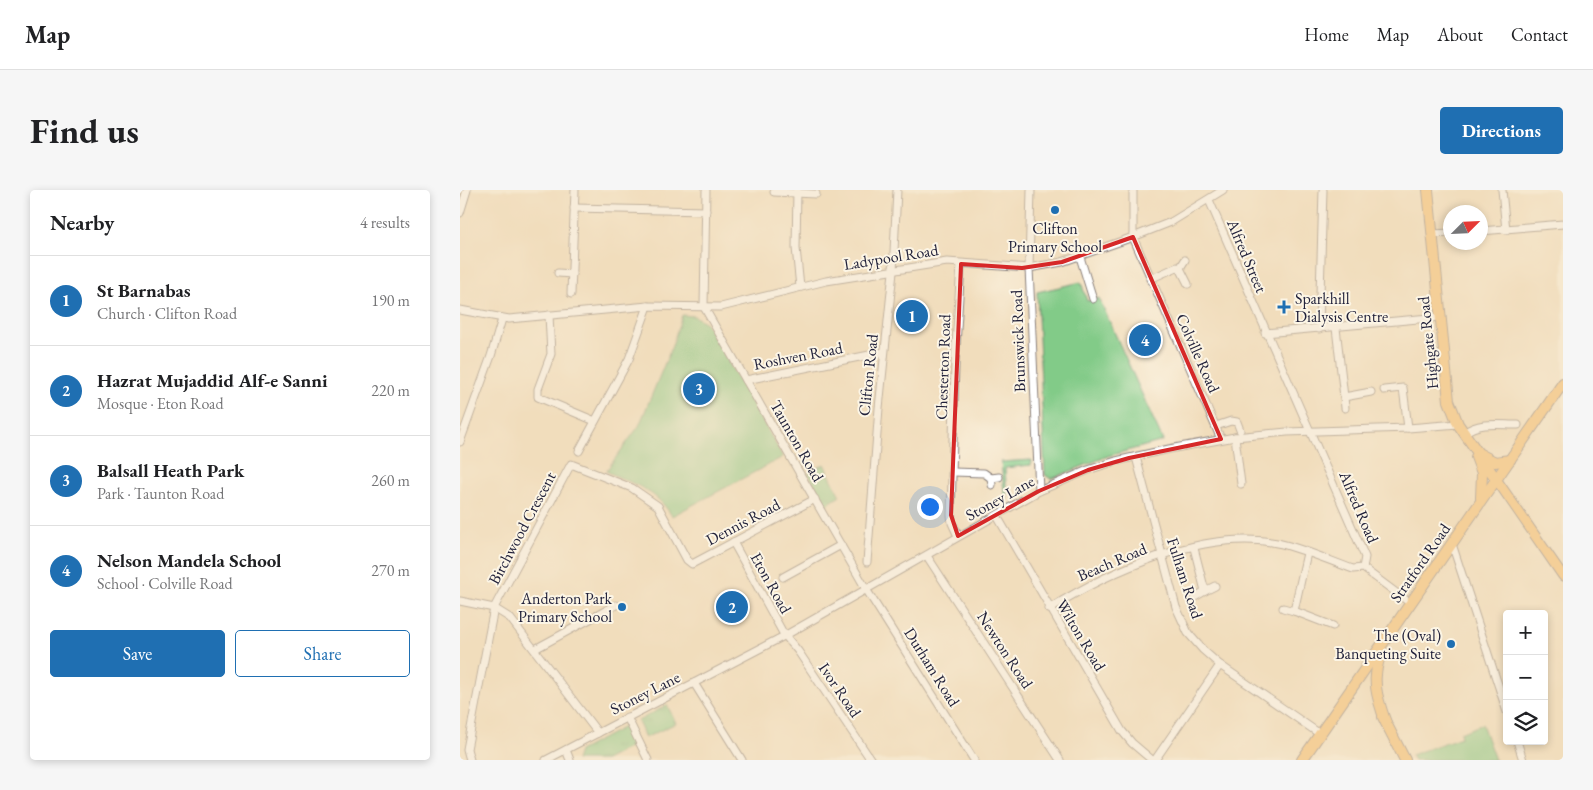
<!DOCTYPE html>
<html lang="en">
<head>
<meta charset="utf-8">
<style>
	body { margin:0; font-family:"EB Garamond",serif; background:#f6f6f6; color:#202124 }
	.controls { position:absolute; right:15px; bottom:15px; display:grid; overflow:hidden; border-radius:5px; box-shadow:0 2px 8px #0003 }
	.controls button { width:45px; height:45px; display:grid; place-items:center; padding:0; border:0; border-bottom:1px solid #e0e0e0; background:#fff; color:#202124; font:25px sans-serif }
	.compass { position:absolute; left:983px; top:15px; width:45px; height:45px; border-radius:50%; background:#fff; box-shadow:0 2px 8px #0003; rotate:66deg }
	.you { position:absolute; left:469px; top:316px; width:18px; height:18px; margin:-12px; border:4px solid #fff; border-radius:50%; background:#1a73e8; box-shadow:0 0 0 8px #1a73e833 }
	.badge { display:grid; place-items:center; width:32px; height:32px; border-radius:50%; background:#1f6fb2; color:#fff; font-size:16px; font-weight:700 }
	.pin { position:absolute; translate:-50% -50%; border:2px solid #fff; box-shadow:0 1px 5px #0006 }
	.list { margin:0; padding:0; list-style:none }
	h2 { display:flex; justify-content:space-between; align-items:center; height:65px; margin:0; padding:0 20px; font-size:21px }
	h2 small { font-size:16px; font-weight:400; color:#757577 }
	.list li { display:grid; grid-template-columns:32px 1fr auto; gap:15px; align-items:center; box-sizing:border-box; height:90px; padding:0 20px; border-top:1px solid #e0e0e0 }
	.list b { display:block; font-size:19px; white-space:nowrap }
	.list p { margin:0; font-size:16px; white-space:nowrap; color:#757577 }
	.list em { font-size:16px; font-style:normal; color:#757577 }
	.actions { display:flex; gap:10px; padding:15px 20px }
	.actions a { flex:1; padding:11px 0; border:1px solid #1f6fb2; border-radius:5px; text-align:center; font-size:18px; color:#1f6fb2 }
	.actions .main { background:#1f6fb2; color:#fff }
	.icon { flex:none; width:28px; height:28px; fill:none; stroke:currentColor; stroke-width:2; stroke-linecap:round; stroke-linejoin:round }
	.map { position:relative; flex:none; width:1103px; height:570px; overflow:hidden; border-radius:5px }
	header { display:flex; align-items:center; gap:30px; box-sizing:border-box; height:70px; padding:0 25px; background:#fff; border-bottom:1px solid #e0e0e0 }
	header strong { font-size:24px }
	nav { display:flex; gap:28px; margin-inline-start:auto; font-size:18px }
	.intro { display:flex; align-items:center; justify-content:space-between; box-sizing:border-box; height:120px; padding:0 30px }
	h1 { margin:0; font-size:35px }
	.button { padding:12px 22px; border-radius:5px; background:#1f6fb2; color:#fff; font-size:18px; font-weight:700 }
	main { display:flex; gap:30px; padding:0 30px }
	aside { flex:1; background:#fff; border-radius:5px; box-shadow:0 2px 8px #0003 }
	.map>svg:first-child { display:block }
</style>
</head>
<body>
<header>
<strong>Map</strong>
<nav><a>Home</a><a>Map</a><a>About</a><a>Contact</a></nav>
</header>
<div class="intro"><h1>Find us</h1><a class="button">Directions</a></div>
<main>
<aside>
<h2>Nearby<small>4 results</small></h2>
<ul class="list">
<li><span class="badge">1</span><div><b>St Barnabas</b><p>Church · Clifton Road</p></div><em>190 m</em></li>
<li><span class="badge">2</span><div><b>Hazrat Mujaddid Alf-e Sanni</b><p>Mosque · Eton Road</p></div><em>220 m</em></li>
<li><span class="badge">3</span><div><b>Balsall Heath Park</b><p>Park · Taunton Road</p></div><em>260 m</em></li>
<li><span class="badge">4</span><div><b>Nelson Mandela School</b><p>School · Colville Road</p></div><em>270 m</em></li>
</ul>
<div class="actions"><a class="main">Save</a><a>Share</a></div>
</aside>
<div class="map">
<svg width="1103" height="570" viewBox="0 0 1103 570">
	<defs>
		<pattern id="grass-tufts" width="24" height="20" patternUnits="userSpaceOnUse" patternTransform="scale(1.25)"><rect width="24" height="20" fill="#82cb88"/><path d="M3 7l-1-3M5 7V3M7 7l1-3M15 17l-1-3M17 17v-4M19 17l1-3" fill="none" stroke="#70ae76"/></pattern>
	</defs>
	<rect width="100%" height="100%" fill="#fcf5e5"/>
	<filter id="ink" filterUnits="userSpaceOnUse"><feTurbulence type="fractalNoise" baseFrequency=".02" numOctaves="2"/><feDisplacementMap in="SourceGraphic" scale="10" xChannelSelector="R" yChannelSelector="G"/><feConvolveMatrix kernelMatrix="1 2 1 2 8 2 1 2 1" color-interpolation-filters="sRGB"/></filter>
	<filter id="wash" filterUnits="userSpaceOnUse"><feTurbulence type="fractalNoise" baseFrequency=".0096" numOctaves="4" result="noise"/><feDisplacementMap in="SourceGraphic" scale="20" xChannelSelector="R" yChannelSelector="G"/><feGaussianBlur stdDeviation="1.12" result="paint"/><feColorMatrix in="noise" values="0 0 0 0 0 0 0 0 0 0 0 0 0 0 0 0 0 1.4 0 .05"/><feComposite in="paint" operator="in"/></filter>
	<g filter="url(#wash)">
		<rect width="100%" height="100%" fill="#f1ddbc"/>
		<g fill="url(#grass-tufts)" stroke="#527662">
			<path d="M571,270v5l-26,3 2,32 -2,1 -4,-39z"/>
			<path d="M364,274l16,32 -14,9 -18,-32z"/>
			<path d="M207,515l9,18 -31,15 -7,-17z"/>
			<path d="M164,537l10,18 -29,15h-29l3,-9z"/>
		</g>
		<g fill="#82cb88" stroke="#527662">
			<path d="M621,92l6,19 12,-3 64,143 -55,15 -57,23 -6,-4 -8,-183z"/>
			<path d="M222,125l12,1 12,7 77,134 -111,59c-18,-28 -38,-31 -66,-45l33,-45 33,-80z"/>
			<path d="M1022,534l13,36h-81l-3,-5 50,-18 -1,-4z"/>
		</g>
	</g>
	<g filter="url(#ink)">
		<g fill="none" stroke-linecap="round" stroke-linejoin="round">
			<g stroke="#8a807c" stroke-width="9">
				<g id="minor">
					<path d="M337,0l-1,58 4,39"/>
					<path d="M571,0l-2,78 10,223"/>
					<path d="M673,0v47l88,202"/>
					<path d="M1042,0l4,40"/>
					<path d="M314,2l42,2"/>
					<path d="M749,10l156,357 -2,11"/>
					<path d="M114,18l132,3"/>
					<path d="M0,23l7,-23"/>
					<path d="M1021,41l82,-7"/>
					<path d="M973,44l18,-1"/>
					<path d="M620,67l13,42"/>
					<path d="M720,78l5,-8"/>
					<path d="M98,83l14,1"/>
					<path d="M690,89l27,-12 3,1 8,16"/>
					<path d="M111,104l4,-104"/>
					<path d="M244,117l162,282 108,171"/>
					<path d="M244,117l2,-117"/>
					<path d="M0,120l49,9 139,-13 73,1 105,-26 121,-19 82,6 33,-6 71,-25 38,-15 52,-32"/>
					<path d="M89,125l2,39 -13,35v8l57,24"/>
					<path d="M876,138l8,69 27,-5"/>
					<path d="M859,139l4,-139"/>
					<path d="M805,143l175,-16"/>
					<path d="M286,190l138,-28"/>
					<path d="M924,200l19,-2 5,40"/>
					<path d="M884,207l1,11"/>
					<path d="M756,236l15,-5 6,1 3,8"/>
					<path d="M1004,243c16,-12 35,-8 54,-8"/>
					<path d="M775,247l6,47"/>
					<path d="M0,252l31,-86 11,-37"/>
					<path d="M119,261l50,-92 19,-53"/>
					<path d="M676,267l40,150 12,26 15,17 17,15 100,69"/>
					<path d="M493,282l31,1 7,5 1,7"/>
					<path d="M531,288l8,-1"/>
					<path d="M537,326l125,215 10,12 20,17"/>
					<path d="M498,346l-6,-13 -1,-8 4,-153 6,-98"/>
					<path d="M273,352l50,91 15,18 73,109"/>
					<path d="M992,354l55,168"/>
					<path d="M734,358l11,43 10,-5"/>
					<path d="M847,363l-13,58 39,15"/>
					<path d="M467,366l133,204"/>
					<path d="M407,372l12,-154 14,-136 4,-82"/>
					<path d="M903,378l47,35"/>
					<path d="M323,387l58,-32"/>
					<path d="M735,407l10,-6"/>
					<path d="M0,411l34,7 16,10 88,115"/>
					<path d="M823,418l11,3"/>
					<path d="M589,419c60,-38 156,-81 228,-66 22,4 53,18 76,26l10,-1"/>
					<path d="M75,459l81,-44"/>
					<path d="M234,493l48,77"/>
					<path d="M167,527l21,43"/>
					<path d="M1057,551l6,19"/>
					<path d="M106,560l4,10"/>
					<path d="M10,570l-3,-11 27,-141 77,-144 61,24 26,18 29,54 5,4 123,-65"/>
					<path d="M86,570l240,-125 253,-144 49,-21 28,-9 53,-12 66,-12 52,-5 121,-4 50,-4"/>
					<path d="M695,570l65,-95"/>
				</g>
			</g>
			<g stroke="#8a807c" stroke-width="11">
				<path id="major" d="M1036,289l67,97"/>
			</g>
			<g stroke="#8a807c" stroke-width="12">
				<g id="highway">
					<path d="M968,0l21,211 9,23 38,55"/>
					<path d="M1020,264l15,8 15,-2"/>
					<path d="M1016,267l6,16 -1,25"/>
					<path d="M922,462c-12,26 -5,46 4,71"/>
					<path d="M923,527l22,43"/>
					<path d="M842,570l261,-377"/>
				</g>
			</g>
			<use href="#minor" stroke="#fff" stroke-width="7"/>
			<use href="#major" stroke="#f9be6d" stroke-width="9"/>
			<use href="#highway" stroke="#f9be6d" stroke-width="10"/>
		</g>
	</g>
	<path d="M0 0H1103V570H0ZM673,47l88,202 -92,19 -41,12 -49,21 -81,45 -7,-21 10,-251 61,4 40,-6z" fill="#f1ddbc" fill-opacity=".55" fill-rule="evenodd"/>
	<path fill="none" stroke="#d62828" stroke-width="4" stroke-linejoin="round" d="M673,47l88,202 -92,19 -41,12 -49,21 -81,45 -7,-21 10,-251 61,4 40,-6z"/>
	<g fill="#1f6fb2" stroke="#fcf5e5" stroke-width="2">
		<circle cx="595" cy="20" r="5"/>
		<path d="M821.5 109.5h5v5h5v5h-5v5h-5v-5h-5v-5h5z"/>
		<circle cx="162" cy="417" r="5"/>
		<circle cx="991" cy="454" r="5"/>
	</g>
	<g text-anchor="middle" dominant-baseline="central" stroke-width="4" stroke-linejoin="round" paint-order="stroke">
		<g font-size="16" fill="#22223b" stroke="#fcf5e5" text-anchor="end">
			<text x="595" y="38" text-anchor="middle">Clifton<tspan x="595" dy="18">Primary School</tspan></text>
			<text x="835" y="108" text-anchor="start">Sparkhill<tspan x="835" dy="18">Dialysis Centre</tspan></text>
			<text x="152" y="408">Anderton Park<tspan x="152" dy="18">Primary School</tspan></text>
			<text x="981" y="445">The (Oval)<tspan x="981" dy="18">Banqueting Suite</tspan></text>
		</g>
		<g font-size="16" fill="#22223b" stroke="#fcf5e5">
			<text transform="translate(787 66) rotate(67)">Alfred Street</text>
			<text transform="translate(431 67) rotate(-9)">Ladypool Road</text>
			<text transform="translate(558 151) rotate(-92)">Brunswick Road</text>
			<text transform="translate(968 153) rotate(-96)">Highgate Road</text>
			<text transform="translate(738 163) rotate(66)">Colville Road</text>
			<text transform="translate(338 166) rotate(-11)">Roshven Road</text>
			<text transform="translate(483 177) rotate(-88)">Chesterton Road</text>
			<text transform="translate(408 185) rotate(-84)">Clifton Road</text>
			<text transform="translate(337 251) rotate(60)">Taunton Road</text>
			<text transform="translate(540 308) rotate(-29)">Stoney Lane</text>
			<text transform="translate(899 317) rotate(67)">Alfred Road</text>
			<text transform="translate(283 332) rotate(-28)">Dennis Road</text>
			<text transform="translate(62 338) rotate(-62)">Birchwood Crescent</text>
			<text transform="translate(652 372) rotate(-23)">Beach Road</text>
			<text transform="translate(960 373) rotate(-55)">Stratford Road</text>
			<text transform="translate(725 388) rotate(72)">Fulham Road</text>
			<text transform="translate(311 393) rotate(61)">Eton Road</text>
			<text transform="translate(621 445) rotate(59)">Wilton Road</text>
			<text transform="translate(545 460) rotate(57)">Newton Road</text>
			<text transform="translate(472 477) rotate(58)">Durham Road</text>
			<text transform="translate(380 500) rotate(56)">Ivor Road</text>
			<text transform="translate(185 503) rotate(-27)">Stoney Lane</text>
		</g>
	</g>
</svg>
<div class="controls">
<button>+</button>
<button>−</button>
<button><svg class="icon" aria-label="layers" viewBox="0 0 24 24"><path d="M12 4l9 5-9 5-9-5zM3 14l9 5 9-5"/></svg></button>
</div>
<svg class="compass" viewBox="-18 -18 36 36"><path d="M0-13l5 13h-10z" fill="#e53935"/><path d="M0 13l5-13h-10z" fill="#757577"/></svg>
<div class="you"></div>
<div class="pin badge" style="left:452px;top:126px">1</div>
<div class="pin badge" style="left:272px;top:417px">2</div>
<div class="pin badge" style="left:239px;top:199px">3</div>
<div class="pin badge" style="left:685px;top:150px">4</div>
</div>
</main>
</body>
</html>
